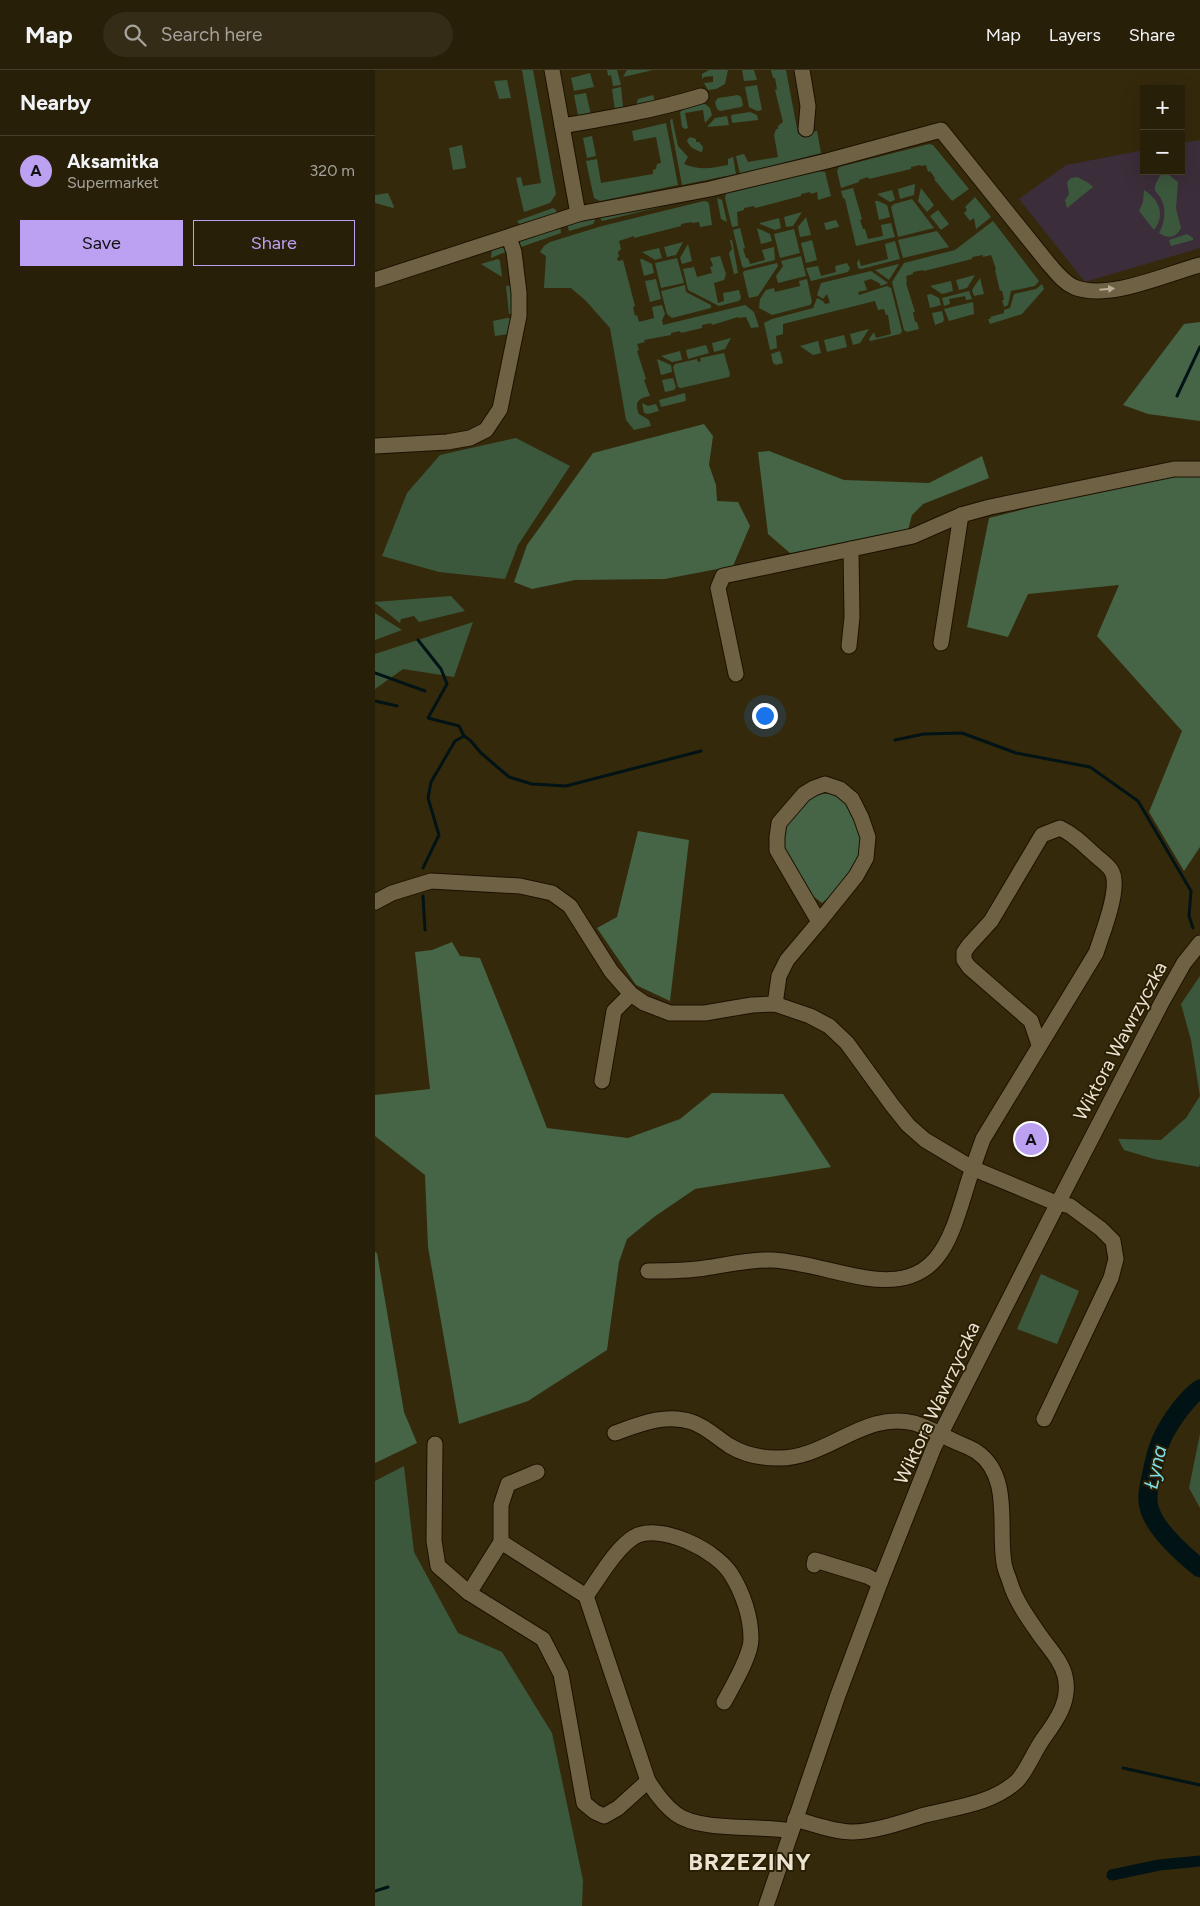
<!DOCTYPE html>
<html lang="en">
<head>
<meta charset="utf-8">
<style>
	body { margin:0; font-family:Figtree,sans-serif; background:#342c17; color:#f1f3f6 }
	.controls { position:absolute; right:15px; top:15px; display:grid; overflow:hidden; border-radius:0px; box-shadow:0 5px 20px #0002 }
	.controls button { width:45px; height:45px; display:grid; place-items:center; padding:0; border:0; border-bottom:1px solid #443d2a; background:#281f09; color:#f1f3f6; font:25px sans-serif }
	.you { position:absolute; left:389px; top:645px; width:18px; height:18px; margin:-12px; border:4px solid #fff; border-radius:50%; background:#1a73e8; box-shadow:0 0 0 8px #1a73e833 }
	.badge { display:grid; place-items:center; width:32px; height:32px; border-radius:50%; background:#bca0f2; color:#111; font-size:16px; font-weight:700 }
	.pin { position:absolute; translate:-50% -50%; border:2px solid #fff; box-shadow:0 1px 5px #0006 }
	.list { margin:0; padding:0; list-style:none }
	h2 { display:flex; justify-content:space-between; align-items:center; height:65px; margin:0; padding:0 20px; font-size:21px }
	h2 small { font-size:16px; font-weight:400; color:#a5a29c }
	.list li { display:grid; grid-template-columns:32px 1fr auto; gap:15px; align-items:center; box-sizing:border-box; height:70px; padding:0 20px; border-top:1px solid #443d2a }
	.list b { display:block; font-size:19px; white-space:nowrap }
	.list p { margin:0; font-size:16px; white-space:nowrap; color:#a5a29c }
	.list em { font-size:16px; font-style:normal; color:#a5a29c }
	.actions { display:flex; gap:10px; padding:15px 20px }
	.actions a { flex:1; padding:11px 0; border:1px solid #bca0f2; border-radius:0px; text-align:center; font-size:18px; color:#bca0f2 }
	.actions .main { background:#bca0f2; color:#111 }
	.icon { flex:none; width:28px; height:28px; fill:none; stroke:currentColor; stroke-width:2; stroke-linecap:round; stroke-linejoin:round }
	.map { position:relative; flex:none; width:825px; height:1836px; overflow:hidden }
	header { display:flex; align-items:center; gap:30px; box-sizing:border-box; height:70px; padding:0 25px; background:#281f09; border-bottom:1px solid #443d2a }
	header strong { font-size:24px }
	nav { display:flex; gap:28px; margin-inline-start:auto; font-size:18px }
	.search { width:350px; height:45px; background:#342c17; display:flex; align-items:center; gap:12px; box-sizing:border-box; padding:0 18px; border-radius:28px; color:#a5a29c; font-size:19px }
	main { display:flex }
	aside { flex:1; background:#281f09 }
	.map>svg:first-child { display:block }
</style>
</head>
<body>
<header>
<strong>Map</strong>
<div class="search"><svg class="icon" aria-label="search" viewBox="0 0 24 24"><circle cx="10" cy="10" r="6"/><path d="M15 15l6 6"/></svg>Search here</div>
<nav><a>Map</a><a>Layers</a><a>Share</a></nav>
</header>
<main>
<aside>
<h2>Nearby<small></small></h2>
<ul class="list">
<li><span class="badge">A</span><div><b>Aksamitka</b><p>Supermarket</p></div><em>320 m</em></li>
</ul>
<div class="actions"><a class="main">Save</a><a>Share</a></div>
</aside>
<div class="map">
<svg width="825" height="1836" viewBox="0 0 825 1836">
	<rect width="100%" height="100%" fill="#35290c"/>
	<path fill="#3b2d39" d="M825,70v108l-115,34 -66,-83 47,-34 78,-15v21h37v-28z"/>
	<g fill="#3b583c">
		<path d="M147,0h11l23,124 -6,9 -26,9 -8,-34 5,-1 2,9 18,-3z"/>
		<path d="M232,0h10l4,15 -8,1 -2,-11 -3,1z"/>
		<path d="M252,0h26l-30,7z"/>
		<path d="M334,0h19l-3,14 -9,5 -8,1 -4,-7 9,-1v-6l-9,1 -2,2v-5z"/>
		<path d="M367,0h12l3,10 -13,1z"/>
		<path d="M396,0h15l12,64 19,-3 4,22 -81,21 -4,-18 8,-2 4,8 30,-5 -4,-22 2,-6h2v-3l5,-4 -8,-32 2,-1 -2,-11h-2z"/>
		<path d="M215,3l4,14 -20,4 -3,-13z"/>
		<path d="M132,10l4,18 -12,1 -5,-18z"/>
		<path d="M382,15l5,25 -5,1 -8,-4 -4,-20z"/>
		<path d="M246,17l2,20 -8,3 -3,-21z"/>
		<path d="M211,23l5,22 -12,5 -5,-25z"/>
		<path d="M278,25l2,7 -19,4 2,-7z"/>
		<path d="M363,25l3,2 2,8 -2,2 -21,4 -3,-2 -2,-7 3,-4z"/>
		<path d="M329,33l6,5 2,7 -7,8 -2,-13 -18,3 3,15 -3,1 -3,-2 -2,-15 7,-5z"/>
		<path d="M375,42l7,3 1,5 -26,3 -1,-8z"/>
		<path d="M352,46l2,9 -22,2 8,-9z"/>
		<path d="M297,48l6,28 10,11 -4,7c17,7 27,4 44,1v-6l5,-2 3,17 -54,11 -12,-64z"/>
		<path d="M291,53l12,62 -78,16 -6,-3 -8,-37 11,-2 4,24 52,-9v-4l3,-1 1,-5 4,-1 -5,-26 -22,4 -2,-10z"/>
		<path d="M217,66l4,20 -9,2 -4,-20z"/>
		<path d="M315,67l6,2v3h3l4,5 -1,5c-6,-1 -14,-6 -15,-12z"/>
		<path d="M554,74l4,1 36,44 -17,12 -18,-22 1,-1 -5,-7 -2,1 -2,-7 -5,1 -1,-1 -9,2v2l-42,10 -1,-2 -9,3v2l-18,6 -4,-17 2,-4z"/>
		<path d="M87,75l4,23 -13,2 -4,-22z"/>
		<path d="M443,101l7,1 6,24 -13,4 -1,-8 -6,2 -1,-2 -9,2v2l-46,12 -1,-2 -10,2v2l-7,2 1,14 -6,1 -7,-29 1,-5z"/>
		<path d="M786,105h8l9,7 -2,26 5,20c-5,10 -13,11 -22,5 6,-11 8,-25 1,-36 -1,-2 -4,-4 -5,-7 -1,-5 3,-11 6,-15z"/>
		<path d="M702,107c4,2 13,6 16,10l-26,21 -2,-8 4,-6 -2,-12 4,-4z"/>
		<path d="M540,114l-1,11 -14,4 -2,-10z"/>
		<path d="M478,118l9,31 -2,1 3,9h2l3,10 15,-3 -2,-11 10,-2 4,14 -39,9 -11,-47 -2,-1 -2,-7z"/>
		<path d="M546,118l13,17 -7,7 -9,-11z"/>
		<path d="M517,120l3,10 -5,2 -13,-8z"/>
		<path d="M769,120c15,9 22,25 10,40l-15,-19 4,-9z"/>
		<path d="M13,123l6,14 -1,1 -18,-5v-8z"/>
		<path d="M600,127l16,20 -15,12 -2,-11 -4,3 -6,-8 3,-3 -2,-3z"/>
		<path d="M322,128l-95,23 -3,-5z"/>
		<path d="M342,128l5,2 5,22 -6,-3z"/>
		<path d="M537,129l22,29 -36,9 -7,-30 3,-3z"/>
		<path d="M329,131l4,1 1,2 3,21 -12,2 -1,-5 -7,1 -1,-1 -10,2v2l-47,12v-2l-15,5 2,8 -3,3 1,5 -2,1 1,3 5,-1 12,46 -2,1 2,9 2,-1 2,7 15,-4 -2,-11 10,-2 3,9 -3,6 1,5 82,-20 9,7 5,15 -8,1 -5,-11 -7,1 -1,-1 -26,8 -1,-2 -9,2v3l-21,5 -1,-2 -9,2v2l-27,5 1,2 -8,2 2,6 -2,1 9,28 -2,1 6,16c-12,2 -16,7 -11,18l10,6 2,6 -17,4 -8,-10 -16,-92 -24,-27 -15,-13h-27l2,-32 -6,-4 4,-6 6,-4 52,-16z"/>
		<path d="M500,131h3l9,4 3,12 -11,3z"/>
		<path d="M178,138l3,2 1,4 -36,12 -4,-5z"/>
		<path d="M563,140l11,14 -8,6 -11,-14z"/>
		<path d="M427,142l-9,14 -7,1 -2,-10z"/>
		<path d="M218,147l2,3 -2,4 -24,7 -2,-7z"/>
		<path d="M431,147l5,18 -11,2 -2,-10z"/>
		<path d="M404,148l2,10 -6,2 -15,-6v-1z"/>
		<path d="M461,150l3,6 -1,1 -12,3 -2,-7z"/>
		<path d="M618,151l46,60 -4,5 -24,5 -3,14 -4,2 -2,-7h2l-2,-10 -2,1 -5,-21 1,-1 -5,-14 -8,2v-2l-11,2v2l-48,12 -1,-1 -10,2v2l-7,2 1,6 -1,1 9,29h-2l2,10h2l2,7 -12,3 -3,-2 -12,-48 12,-19 51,-13z"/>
		<path d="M185,156l1,7 -40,14 -2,-2 3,-7z"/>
		<path d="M365,158l5,20 -2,1 3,9h2l2,6 15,-4 -3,-10 12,-3 1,13 -31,8 -2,-2 -9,-36z"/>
		<path d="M382,158l13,6 2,7 -11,3z"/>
		<path d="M419,159l6,24 -20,5 -6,-24z"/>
		<path d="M562,161l12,16 -46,11 -5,-18z"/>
		<path d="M812,164l6,4v2l-22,6 -2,-6z"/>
		<path d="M355,170h2l6,33 -4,1 -5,-21 3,-4z"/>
		<path d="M437,170l5,20 -11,3 -5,-20z"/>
		<path d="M520,171l5,18 -39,10 -3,-1 -1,-5 2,-4 2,7 27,-7 -3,-15z"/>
		<path d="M308,172l-7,13 -9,2 -3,-10z"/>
		<path d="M313,174l4,17 -10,3 -2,-6z"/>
		<path d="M125,176l8,5 -17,7 1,-10z"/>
		<path d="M284,178l3,10 -7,2 -13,-8z"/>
		<path d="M345,186l6,18 -2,6 -10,3 4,20 6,-2 -1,-8 16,-3 2,8 -2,3 -20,5 -31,-16 -5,-21 11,-2 3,10 15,-4 -2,-6 3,-1 -3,-8z"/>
		<path d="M426,186l5,20 -28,7 -2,-7 7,-10 -2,-5z"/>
		<path d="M302,188l7,25 -23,5 -6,-25z"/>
		<path d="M123,189l2,2 2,16 -21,-13z"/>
		<path d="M265,189h2l10,5 2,9 -10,3z"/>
		<path d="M402,193l1,3 -20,30 -9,2 -6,-25 1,-2z"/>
		<path d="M472,193l3,5 -2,4 -37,9 -5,-13 12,-2 3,10 15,-4 -1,-6z"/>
		<path d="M524,194l-10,16 -14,-10z"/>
		<path d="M496,201l17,12 -7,3 -2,-3 -8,-4 -7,2 3,9 -9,2 1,3 28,-9 4,2 11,43 -2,3 -30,7 -1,-2 5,-7 2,6 15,-4 -3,-19h-2l-2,-6 -6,1 -3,-9 -92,23v10l-7,2 1,12 -7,2 -6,-27 8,-4 41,-11 4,-10 6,3 2,3 5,-1 -3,-9 -4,5 -6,-4 4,-12z"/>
		<path d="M600,205l-8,13 -8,2 -3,-10z"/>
		<path d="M605,208l4,16 -10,2 -2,-6z"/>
		<path d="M281,209l5,20 -11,3 -5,-21z"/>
		<path d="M432,209l5,23 -2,3 -38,10 -13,-7 1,-9 6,-9 8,-2 1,4 25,-6 -1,-5z"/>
		<path d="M576,211l2,10 -11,3 -12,-8z"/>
		<path d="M667,214l2,5 -22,25 -32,10 -2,-5h3l-1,-2 14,-4v-3l6,-2 4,-14 22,-5z"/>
		<path d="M138,215l5,29h-9l-3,-28z"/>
		<path d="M310,215l1,7 25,13v3l-39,10 -5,-4 -6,-23z"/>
		<path d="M594,221l3,8 -6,1 -1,-4 -16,3 1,5 -6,2 -2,-8z"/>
		<path d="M556,224l8,4 2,7 -11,3 -3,-13z"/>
		<path d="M598,232l1,12 -25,7 -5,-12z"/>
		<path d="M567,241l2,8 -1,3 -8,3 -3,-12z"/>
		<path d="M132,248l8,1 -6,15 -14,2 -2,-15z"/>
		<path d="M494,259l-9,14 -7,2 -3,-11z"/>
		<path d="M469,265l3,12 -20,5 -3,-12z"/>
		<path d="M356,268l-6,11 -11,3 -2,-9z"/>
		<path d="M443,271l3,12 -8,2 -13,-9z"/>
		<path d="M331,275l3,8 -21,6 -2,-9z"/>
		<path d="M305,281l2,9 -10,2 -11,-6z"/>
		<path d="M405,281l3,12 -7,2 -3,-2 -2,-9z"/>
		<path d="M349,283l6,21 -1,3 -48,11 -3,-1 -5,-20 2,-3 22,-5 1,3 3,-1 -1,-3z"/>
		<path d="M282,289l14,6 1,7 -11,3z"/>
		<path d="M298,308l3,9 -2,3 -9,2 -3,-12z"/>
		<path d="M310,323l1,8 -25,6 -2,-7z"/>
		<path d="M267,333l6,3 8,-2 3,7 -11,3 -4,-1z"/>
		<path d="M141,368l54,28 -52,79 -13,34 -66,-7 -57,-16 25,-63 33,-38z"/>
		<path d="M76,526l14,15 -46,11 -5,-6 -13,3 -1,4 -25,-20v-1z"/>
		<path d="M0,543l27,17 -27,10z"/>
		<path d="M98,552l-19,55 -51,-8 -28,20v-35z"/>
		<path d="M825,906v188l-1,3 -45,-8 -30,-9 -6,-11 43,1 25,-22 14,-22 -9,-56 -10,-36z"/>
		<path d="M666,1204l38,17 -22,53 -40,-15z"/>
		<path d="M825,1364v74l-11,-20z"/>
		<path d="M29,1396l10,86 44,81 44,19 50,81 31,147 -1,26h-207v-425z"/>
	</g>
	<g fill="#456546">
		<path d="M825,252v99l-52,-7 -25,-9 61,-81z"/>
		<path d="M329,354l9,12 -4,29 7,20 1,16 21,1 12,24 -17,40 -68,13 -90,1 -43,9 -18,-7 13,-37 66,-92z"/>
		<path d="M394,381l75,29 85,3 53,-27 7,22 -66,26 -11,11 -4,15 -117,24 -23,-20 -10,-82z"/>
		<path d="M802,406l23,1v370l-16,24 -35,-59 33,-81 -85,-95 22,-51 -91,9 -20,43 -41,-10 22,-109 118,-30z"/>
		<path d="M457,723l20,15 12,37 -17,36 -25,22 -13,-10 -15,-25 -12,-25 1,-14 30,-34z"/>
		<path d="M263,761l51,9 -19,161 -34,-16 -39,-57 20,-11z"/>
		<path d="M77,872l8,14 20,2 29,72 38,98 81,10 52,-19 32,-26 71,1 48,73 -136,22 -41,28 -27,22 -8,23 -12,88 -79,51 -69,23 -31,-177 -3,-72 -50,-39v-41l55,-6 -15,-137 17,-2z"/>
		<path d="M0,1182l2,1 27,159 13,31 -42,20z"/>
	</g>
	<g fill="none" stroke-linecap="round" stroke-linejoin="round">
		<g stroke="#021315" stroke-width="3">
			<path d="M802,326l23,-49"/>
			<path d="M43,570l23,29 6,15 -19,34 31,8 5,10 6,4 11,13 28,24 23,7 34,2 135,-35"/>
			<path d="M0,603l50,18"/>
			<path d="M0,631l22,5"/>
			<path d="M520,670l29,-6 38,-1 54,20 74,14 48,34 53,90 -2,25 4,12"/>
			<path d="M48,798l16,-33 -11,-37 3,-16 24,-41 9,-5"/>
			<path d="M48,826l2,34"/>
			<path d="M748,1698l77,17"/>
			<path d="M0,1821l13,-4"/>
		</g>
		<path stroke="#021315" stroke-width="11" d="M737,1805l47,-10 41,-4"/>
		<path stroke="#021315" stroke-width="19" d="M825,1319c-8,5 -13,12 -19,19 -19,25 -24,38 -30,69 -2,10 -5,21 -2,30 5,22 35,48 51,61"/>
		<g stroke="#1c1100" stroke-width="17">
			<g id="minor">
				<path d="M177,0l26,144"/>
				<path d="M427,0l6,36 -2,23"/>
				<path d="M187,56c47,-8 94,-16 139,-30"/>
				<path d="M0,210l203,-66 132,-25 117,-28 114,-31 107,133c8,9 15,19 26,24 34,14 92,-13 126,-22"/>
				<path d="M0,376l72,-4 23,-4 16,-8 14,-21 19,-93v-23l-5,-41 -5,-15"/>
				<path d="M566,573l20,-128"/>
				<path d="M474,576l3,-29 -1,-68"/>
				<path d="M361,604l-18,-86 5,-12 190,-40 48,-21 29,-8 184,-38h26"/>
				<path d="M0,832l17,-9 39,-12 89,5 32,7 18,13 41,65 20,23 13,9 26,10h35l47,-8 23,-1 35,12 19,10 18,17 45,62 16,20 17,15 47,28 79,33 19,5 31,23 12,12 3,18 -5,19 -67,141"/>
				<path d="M400,934l4,-28 8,-16 32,-38 37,-46 10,-18 2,-21 -7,-20 -9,-18 -12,-10 -15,-5 -11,4 -10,6 -25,29 -2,14v13l42,72"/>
				<path d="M227,1011l12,-70 17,-17"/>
				<path d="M273,1201c19,0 38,0 57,-3 22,-3 45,-9 68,-8 31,2 62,13 93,18 70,11 83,-33 100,-89 5,-17 11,-33 17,-50l113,-186c6,-19 26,-67 15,-83 -4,-6 -12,-11 -17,-16 -11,-10 -21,-20 -34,-26l-18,7 -51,86 -22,24 -5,7v8l5,7 62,54 8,24"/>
				<path d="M240,1363c25,-9 51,-20 77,-11 15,5 25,16 38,24 15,9 31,12 47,12 49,2 87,-48 137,-35 15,4 27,12 40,18 8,4 16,6 23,11 35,24 21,76 27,111 1,7 4,13 6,19 5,18 18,36 29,52 9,13 22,26 26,42 6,24 -8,44 -22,63 -8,11 -17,33 -26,42 -25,23 -61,26 -92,34 -23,7 -48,16 -72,17 -20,0 -39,-8 -58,-13"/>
				<path d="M60,1374l-1,97 4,25 31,27 74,46 18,35 23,129 11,9 9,4 14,-8 30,-27"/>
				<path d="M162,1402l-29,12 -7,21v37l85,54 62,185c8,12 16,24 28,33 24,18 85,11 115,17"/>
				<path d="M439,1495l1,-5 52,16 13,7"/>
				<path d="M94,1523l32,-51"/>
				<path d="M211,1526c13,-18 30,-48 48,-59 27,-15 83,14 97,37 12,19 20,43 20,65 0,17 -19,48 -27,63"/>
				<path d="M391,1836l72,-211 42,-112 54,-136 124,-244 104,-201 22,-39 16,-20"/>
			</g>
		</g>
		<use href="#minor" stroke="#6f6244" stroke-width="15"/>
	</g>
	<defs><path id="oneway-solid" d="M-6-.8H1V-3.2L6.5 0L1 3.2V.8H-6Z" transform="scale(1.25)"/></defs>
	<use fill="#b9af99" href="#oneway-solid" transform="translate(732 219) rotate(-5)"/>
	<g text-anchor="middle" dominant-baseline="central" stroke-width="4" stroke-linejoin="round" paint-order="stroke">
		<g font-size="19" fill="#eae3d2" stroke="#2b1f03">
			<text transform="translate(745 971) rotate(-62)">Wiktora Wawrzyczka</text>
			<text transform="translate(562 1333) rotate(-65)">Wiktora Wawrzyczka</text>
		</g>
		<g font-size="20" font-style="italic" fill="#7ddeea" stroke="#2b1f03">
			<text transform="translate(780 1397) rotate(-77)">Łyna</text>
		</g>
		<g font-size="24" font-weight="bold" letter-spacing="1" fill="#eae3d2" stroke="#2b1f03">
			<text x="375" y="1791">BRZEZINY</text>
		</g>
	</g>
</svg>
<div class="controls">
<button>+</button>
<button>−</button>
</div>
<div class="you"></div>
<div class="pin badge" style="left:656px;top:1069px">A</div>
</div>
</main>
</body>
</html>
